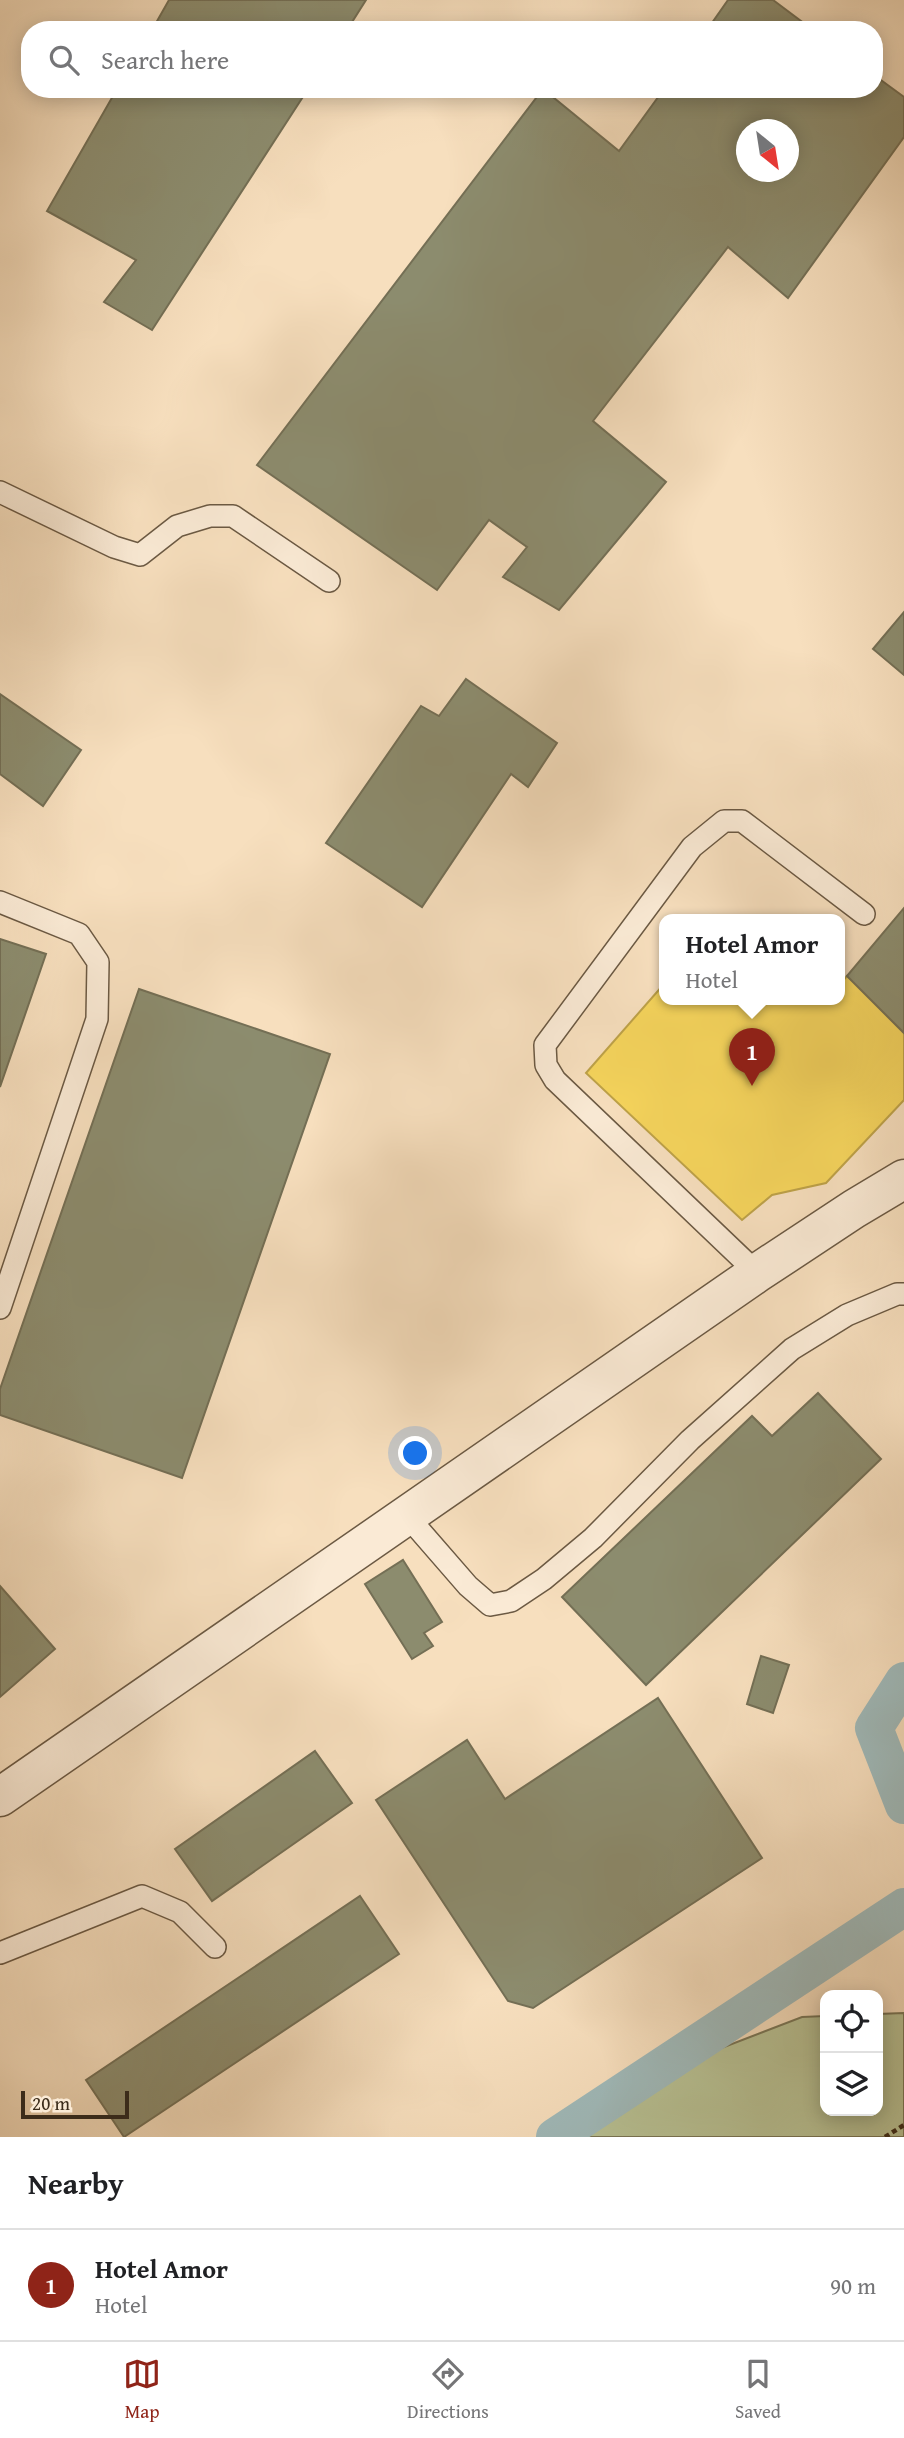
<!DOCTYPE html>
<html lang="en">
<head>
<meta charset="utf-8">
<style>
	body { margin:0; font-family:"Gentium Book Plus",serif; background:#f2f2f2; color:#202124 }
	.controls { position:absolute; right:21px; bottom:21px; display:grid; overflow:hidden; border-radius:14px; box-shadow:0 4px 18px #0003 }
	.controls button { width:63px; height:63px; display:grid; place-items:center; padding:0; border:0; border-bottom:2px solid #e0e0e0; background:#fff; color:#202124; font:35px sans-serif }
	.compass { position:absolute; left:736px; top:119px; width:63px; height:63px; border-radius:50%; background:#fff; box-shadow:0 4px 18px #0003; rotate:150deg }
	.scale { position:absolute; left:21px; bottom:18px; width:108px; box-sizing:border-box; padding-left:7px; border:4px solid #3c2c1a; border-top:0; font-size:19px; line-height:24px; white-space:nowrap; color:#3c2c1a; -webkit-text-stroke:5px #faead5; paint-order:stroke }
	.you { position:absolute; left:416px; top:1454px; width:24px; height:24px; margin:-18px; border:5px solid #fff; border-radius:50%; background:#1a73e8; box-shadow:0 0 0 10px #1a73e833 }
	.badge { display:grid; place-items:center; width:46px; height:46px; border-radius:50%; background:#8f2418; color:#fff; font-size:23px; font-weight:700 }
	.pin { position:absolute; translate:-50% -58px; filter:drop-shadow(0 2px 4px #0008) }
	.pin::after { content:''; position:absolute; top:37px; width:24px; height:21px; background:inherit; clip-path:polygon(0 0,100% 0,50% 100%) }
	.popup { position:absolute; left:659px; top:914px; width:186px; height:91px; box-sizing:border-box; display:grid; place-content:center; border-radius:14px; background:#fff; filter:drop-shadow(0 2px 5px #0005); font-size:23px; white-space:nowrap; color:#757577 }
	.popup b { font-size:26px; color:#202124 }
	.popup::after { content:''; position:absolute; left:50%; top:100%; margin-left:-14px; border:14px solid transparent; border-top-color:#fff }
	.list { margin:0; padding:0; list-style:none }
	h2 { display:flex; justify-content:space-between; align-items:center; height:91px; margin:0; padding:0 28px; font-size:30px }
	h2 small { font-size:23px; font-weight:400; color:#757577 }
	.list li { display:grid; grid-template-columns:46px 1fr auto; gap:21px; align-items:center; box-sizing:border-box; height:112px; padding:0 28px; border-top:2px solid #e0e0e0 }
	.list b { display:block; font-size:26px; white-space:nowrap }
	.list p { margin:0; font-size:23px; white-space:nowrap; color:#757577 }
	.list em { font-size:23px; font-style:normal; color:#757577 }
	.icon { flex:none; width:38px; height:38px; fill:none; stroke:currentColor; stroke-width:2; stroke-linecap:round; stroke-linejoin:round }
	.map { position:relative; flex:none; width:904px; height:2137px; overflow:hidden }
	.search { position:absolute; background:#fff; box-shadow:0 4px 18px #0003; left:21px; right:21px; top:21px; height:77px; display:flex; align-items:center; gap:18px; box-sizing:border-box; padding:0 24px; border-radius:28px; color:#757577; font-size:26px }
	.sheet { height:203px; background:#fff }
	nav { display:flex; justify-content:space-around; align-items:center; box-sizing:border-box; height:98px; border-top:2px solid #e0e0e0; background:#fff; font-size:19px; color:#757577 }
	nav a { display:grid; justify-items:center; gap:4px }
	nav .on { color:#8f2418 }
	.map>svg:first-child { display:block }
</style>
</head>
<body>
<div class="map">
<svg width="904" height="2137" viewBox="0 0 904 2137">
	<rect width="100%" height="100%" fill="#f7dfbe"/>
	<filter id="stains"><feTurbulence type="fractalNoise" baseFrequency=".00286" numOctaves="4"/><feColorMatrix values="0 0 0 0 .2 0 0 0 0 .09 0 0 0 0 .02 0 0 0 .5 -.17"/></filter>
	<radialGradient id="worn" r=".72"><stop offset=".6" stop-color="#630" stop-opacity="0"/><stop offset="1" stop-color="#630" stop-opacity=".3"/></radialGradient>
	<path fill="#b8c295" stroke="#7a7758" stroke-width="2" d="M904,2013v124h-349l91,-60 156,-60 23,-1v95h53v-97z"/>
	<path fill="#f6d55c" stroke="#bea248" stroke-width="2" d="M847,976l57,57v67l-78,83 -54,12 -30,25 -156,-147 78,-89v16h176v-16z"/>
	<g fill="#8c8c6e" stroke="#746f55" stroke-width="2" fill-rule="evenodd">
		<path d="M169,0h197l-19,30h-195z"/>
		<path d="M728,0h45l40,30h-106z"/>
		<path d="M874,75l30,22v40l-116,161 -60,-51 -135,174 73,61 -107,128 -56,-33 24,-30 -38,-27 -52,70 -180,-125 286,-376 76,62 45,-62h210zM746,130h42v42h-42z"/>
		<path d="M117,89h191l-156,241 -48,-28 32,-42 -89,-49z"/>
		<path d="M904,612v63l-31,-26z"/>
		<path d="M466,679l91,64 -29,44 -17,-13 -89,133 -96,-64 95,-137 18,10z"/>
		<path d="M0,694l81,56 -38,56 -43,-32z"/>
		<path d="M904,908v125l-57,-57z"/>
		<path d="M0,939l46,15 -46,133z"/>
		<path d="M139,989l191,65 -148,424 -182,-63v-26z"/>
		<path d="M818,1393l63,66 -235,226 -84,-88 190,-181 20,20z"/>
		<path d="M403,1560l39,62 -18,11 9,13 -21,13 -47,-75z"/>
		<path d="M0,1586l55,63 -55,48z"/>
		<path d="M761,1656l28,9 -16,48 -26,-9z"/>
		<path d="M658,1698l104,160 -229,150 -25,-7 -132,-201 91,-60 38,59z"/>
		<path d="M315,1751l37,52 -140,98 -37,-52z"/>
		<path d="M360,1896l39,58 -275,183 -38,-57z"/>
	</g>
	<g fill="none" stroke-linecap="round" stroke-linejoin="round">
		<g stroke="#a0baba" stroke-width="38">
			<path d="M904,1681l-30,47 30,77"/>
			<path d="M555,2137l349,-230"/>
		</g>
		<g stroke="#6b5943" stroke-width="24">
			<g id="lane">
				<path d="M0,492l114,55 26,8 37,-29 33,-10h23l96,65"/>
				<path d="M0,902l79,32 19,28 -1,57 -97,289"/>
				<path d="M757,1273l-202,-193 -9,-15 -1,-20 147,-198 32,-26h18l122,93"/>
				<path d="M408,1517l60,69 22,19 21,-4 33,-22 49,-41 97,-98 102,-91 55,-34 50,-21h7"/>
				<path d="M0,1953l142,-57 38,16 35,35"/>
			</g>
		</g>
		<g stroke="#6b5943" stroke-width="41">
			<path id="street" d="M0,1797l757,-524 97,-64 50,-30"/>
		</g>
		<path stroke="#3c2c1a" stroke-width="4.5" stroke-dasharray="5 3.5" stroke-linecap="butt" d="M885,2137l19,-12"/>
		<use href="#lane" stroke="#faead5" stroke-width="21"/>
		<use href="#street" stroke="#faead5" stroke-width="38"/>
	</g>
	<rect width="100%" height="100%" filter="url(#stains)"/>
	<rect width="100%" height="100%" fill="url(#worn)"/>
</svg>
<div class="controls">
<button><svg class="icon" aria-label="locate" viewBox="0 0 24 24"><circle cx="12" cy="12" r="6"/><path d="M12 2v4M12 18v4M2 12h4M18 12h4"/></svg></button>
<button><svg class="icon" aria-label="layers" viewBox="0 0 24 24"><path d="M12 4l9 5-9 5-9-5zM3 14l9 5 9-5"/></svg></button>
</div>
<svg class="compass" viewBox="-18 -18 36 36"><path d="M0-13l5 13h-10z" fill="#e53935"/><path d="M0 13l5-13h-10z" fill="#757577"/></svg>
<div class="scale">20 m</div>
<div class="you"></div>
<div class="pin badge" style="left:752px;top:1086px">1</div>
<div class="popup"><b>Hotel Amor</b>Hotel</div>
<div class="search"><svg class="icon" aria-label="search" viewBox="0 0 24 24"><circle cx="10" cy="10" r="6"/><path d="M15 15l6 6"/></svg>Search here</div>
</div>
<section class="sheet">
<h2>Nearby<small></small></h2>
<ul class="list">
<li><span class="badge">1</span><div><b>Hotel Amor</b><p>Hotel</p></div><em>90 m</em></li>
</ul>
</section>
<nav>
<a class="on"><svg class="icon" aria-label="map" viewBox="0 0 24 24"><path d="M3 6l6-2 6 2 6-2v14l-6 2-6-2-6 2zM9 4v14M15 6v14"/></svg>Map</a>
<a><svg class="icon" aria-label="directions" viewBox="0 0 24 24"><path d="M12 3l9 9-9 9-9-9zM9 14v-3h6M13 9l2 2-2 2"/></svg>Directions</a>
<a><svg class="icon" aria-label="saved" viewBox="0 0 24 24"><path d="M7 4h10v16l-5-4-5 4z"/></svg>Saved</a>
</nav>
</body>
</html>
